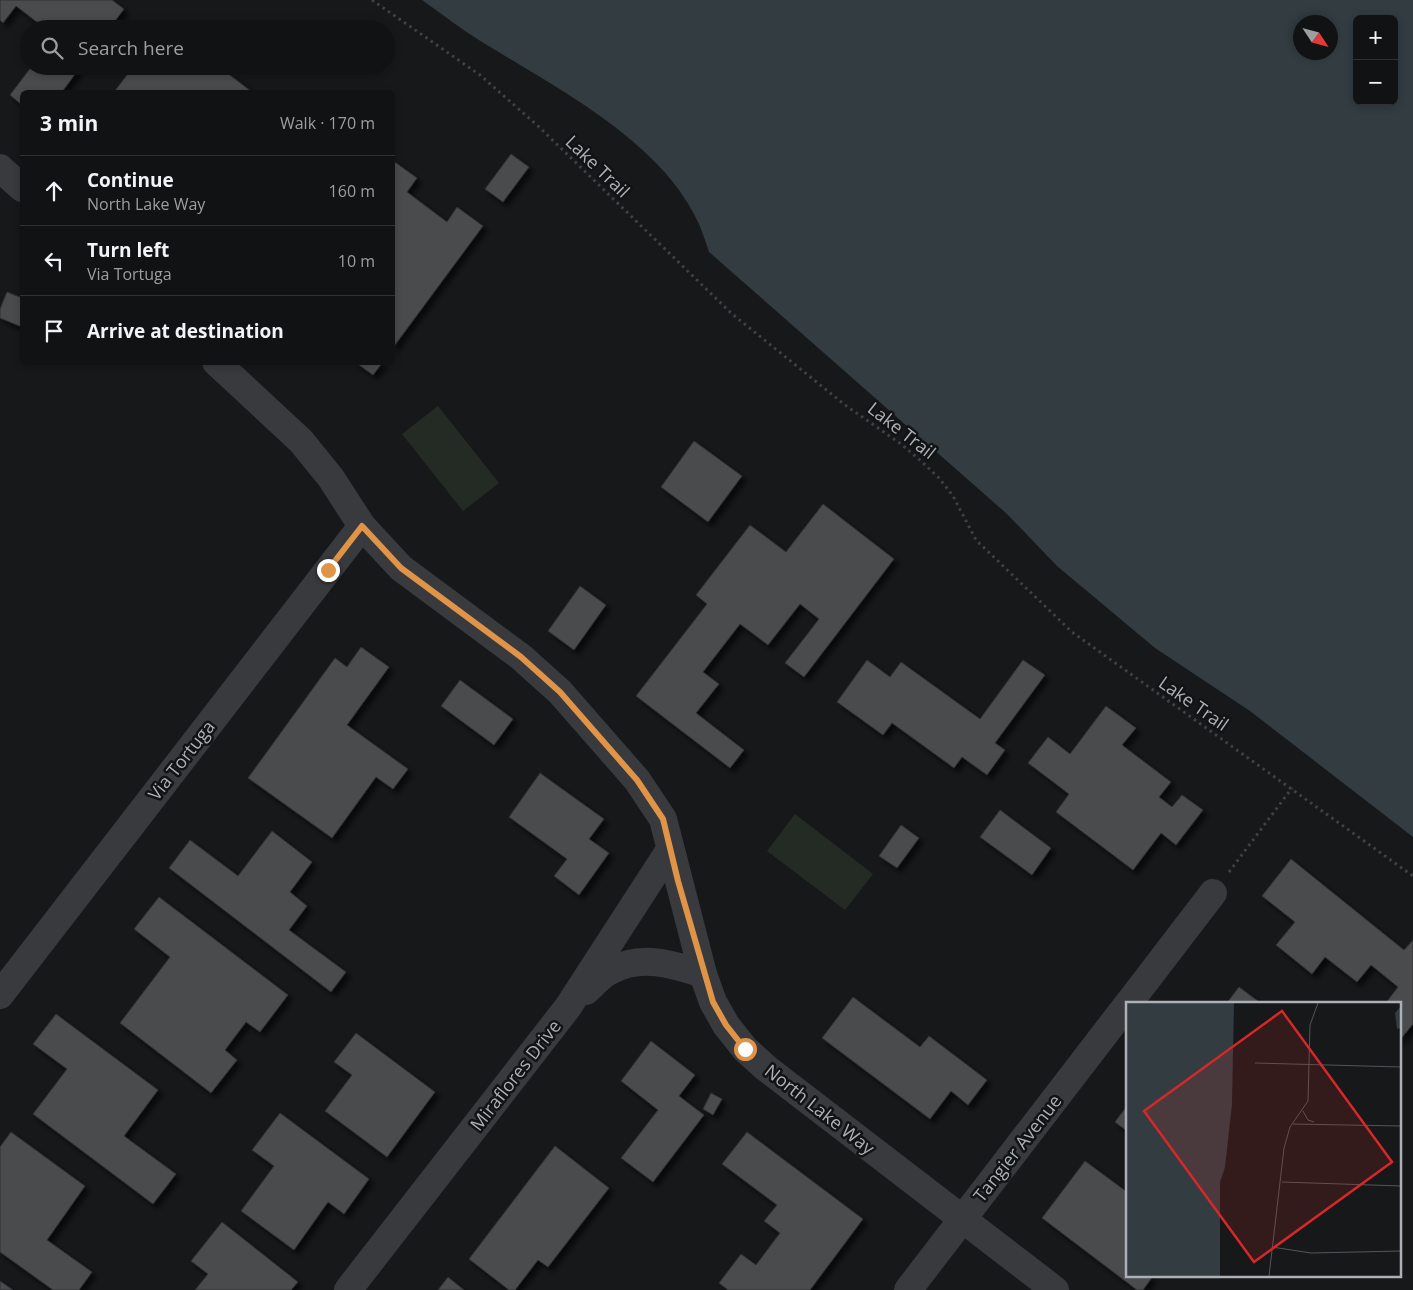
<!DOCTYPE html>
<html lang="en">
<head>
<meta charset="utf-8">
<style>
	body { margin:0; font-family:"Open Sans",sans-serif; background:#1e2021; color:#f1f3f6 }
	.controls { position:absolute; right:15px; top:15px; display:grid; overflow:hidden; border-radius:8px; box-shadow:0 2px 8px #0003 }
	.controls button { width:45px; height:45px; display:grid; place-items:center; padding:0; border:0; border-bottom:1px solid #303233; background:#111213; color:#f1f3f6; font:25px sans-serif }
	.compass { position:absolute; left:1293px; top:15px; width:45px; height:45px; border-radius:50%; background:#111213; box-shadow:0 2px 8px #0003; rotate:126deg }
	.stop { position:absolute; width:15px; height:15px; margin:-11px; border:4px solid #e09448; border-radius:50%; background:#fff }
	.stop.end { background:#e09448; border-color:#fff; box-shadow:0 1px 5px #0008 }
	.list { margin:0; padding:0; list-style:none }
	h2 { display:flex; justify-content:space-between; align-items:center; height:65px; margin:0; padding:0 20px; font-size:21px }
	h2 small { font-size:16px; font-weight:400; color:#9c9ea0 }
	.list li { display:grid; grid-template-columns:32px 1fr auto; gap:15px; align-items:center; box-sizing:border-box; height:70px; padding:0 20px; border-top:1px solid #303233 }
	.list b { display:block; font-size:19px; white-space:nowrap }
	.list p { margin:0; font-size:16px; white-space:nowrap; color:#9c9ea0 }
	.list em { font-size:16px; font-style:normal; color:#9c9ea0 }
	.icon { flex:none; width:28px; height:28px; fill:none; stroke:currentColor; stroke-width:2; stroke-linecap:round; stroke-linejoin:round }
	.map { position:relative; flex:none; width:1413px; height:1290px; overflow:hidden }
	.search { position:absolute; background:#111213; box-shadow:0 2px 8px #0003; left:20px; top:20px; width:375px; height:55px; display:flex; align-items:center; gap:12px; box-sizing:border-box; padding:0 18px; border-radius:28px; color:#9c9ea0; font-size:19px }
	.panel { position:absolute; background:#111213; box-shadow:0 2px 8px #0003; left:20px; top:90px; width:375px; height:275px; border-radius:8px }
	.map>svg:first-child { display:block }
</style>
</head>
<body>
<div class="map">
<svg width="1413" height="1290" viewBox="0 0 1413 1290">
	<defs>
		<filter id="shadow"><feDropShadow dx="4.5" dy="4.5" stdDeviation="2.5" flood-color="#0009"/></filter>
	</defs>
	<rect width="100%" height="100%" fill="#171819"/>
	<g fill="#242b24">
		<path d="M438,406l61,77 -36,28 -61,-77z"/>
		<path d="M795,814l78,60 -28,36 -78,-59z"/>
	</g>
	<path fill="#323c41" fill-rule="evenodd" d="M422,0h991v837l-163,-126 -95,-63 -98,-82 -50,-52 -298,-262c-4,-12 -8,-25 -14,-36 -39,-78 -142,-130 -213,-174 -21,-13 -40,-28 -60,-42zM1357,19h37v82h-37zM1300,22h30v30h-30z"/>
	<g fill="#494b4e" stroke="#313235" filter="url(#shadow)">
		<path d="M0,0h112l12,9 -15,20h-63l-30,-23 -13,17 -3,-3z"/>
		<path d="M32,66h49l-19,26h-40v13l-12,-10z"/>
		<path d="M134,66h84l34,26h-138z"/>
		<path d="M511,154l18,13 -26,35 -18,-13z"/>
		<path d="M392,160l25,18 -10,14 40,30 10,-15 26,19 -91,123z"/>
		<path d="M7,292l15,6v29l-22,-9v-9z"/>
		<path d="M355,362h28l-10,13z"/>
		<path d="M694,441l48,35 -34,46 -47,-35z"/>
		<path d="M823,504l71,55 -90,118 -19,-14 34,-44 -19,-15 -32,41 -28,-21 -37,48 16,12 -23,29 48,37 -14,18 -94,-72 71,-92 -11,-9 54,-70 36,27z"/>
		<path d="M580,586l26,19 -32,45 -26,-19z"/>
		<path d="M361,647l28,20 -42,58 61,44 -15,20 -17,-12 -44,61 -84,-60 87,-120 12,9z"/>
		<path d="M867,660l23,17 11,-15 79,57 43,-59 22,15 -50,68 10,7 -18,25 -25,-18 -8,11 -62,-45 -9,12 -46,-33z"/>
		<path d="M460,680l53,39 -19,26 -53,-39z"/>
		<path d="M1106,706l30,22 -14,17 49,37 -12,15 13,10 10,-12 21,15 -27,35 -15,-12 -28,37 -77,-58 13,-18 -41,-31 20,-26 22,17z"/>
		<path d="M540,773l64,46 -15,20 20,14 -30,42 -25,-19 13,-17 -58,-42z"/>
		<path d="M1000,810l51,38 -19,27 -52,-38z"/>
		<path d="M901,825l18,13 -22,30 -18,-12z"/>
		<path d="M272,831l40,31 -22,30 17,14 -18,24 57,42 -15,20 -162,-124 21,-28 48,36z"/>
		<path d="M1291,859l113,91 9,-10v84l-14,17v-37h-14l13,-17 -27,-22 -14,17 -32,-25 -13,17 -36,-29 19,-23 -33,-26z"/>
		<path d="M159,897l129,98 -28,37 -14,-10 -21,28 12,10 -26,33 -91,-70 50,-66 -36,-28z"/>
		<path d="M1239,987l23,17h-36z"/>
		<path d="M853,997l67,50 9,-11 58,44 -19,25 -17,-14 -21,28 -108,-81z"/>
		<path d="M56,1014l102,76 -34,46 52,38 -23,30 -120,-90 34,-45 -34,-25z"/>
		<path d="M356,1033l79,59 -48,65 -62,-46 27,-36 -18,-13z"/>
		<path d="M651,1041l44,34 -16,21 25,19 -51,67 -32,-24 37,-48 -37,-29z"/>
		<path d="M711,1093l11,6 -9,16 -10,-6z"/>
		<path d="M1127,1106v25l-12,-9z"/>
		<path d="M280,1113l89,66 -25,35 -16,-12 -34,48 -53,-39 33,-45 -22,-16z"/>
		<path d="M11,1132l74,54 -38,54 45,32 -13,18h-26l-53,-38v-105z"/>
		<path d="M747,1132l116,87 -53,71h-82l-9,-7 22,-29 15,11 24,-32 -16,-12 13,-16 -55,-41z"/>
		<path d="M555,1146l54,42 -61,79 -10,-7 -23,30h-6l-40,-31z"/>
		<path d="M1085,1161l42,31v84h26l-10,14h-6l-95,-72z"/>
		<path d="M222,1222l76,60 -7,8h-96l13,-16 -17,-13z"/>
		<path d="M448,1277l16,13h-26z"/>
		<path d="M0,1281l13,9h-13z"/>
	</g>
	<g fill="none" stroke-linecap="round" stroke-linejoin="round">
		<g stroke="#3f4145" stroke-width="3" stroke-dasharray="2.5 4" stroke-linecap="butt">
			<path d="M372,0l108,75 58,51 193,187 114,92 56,39 20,17 18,17 14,18 23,44 96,92 341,244"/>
			<path d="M1229,872l63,-84"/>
		</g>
		<g stroke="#393a3e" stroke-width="28">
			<path d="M586,991c8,-7 15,-16 24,-20 31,-17 62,-7 93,3"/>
			<path d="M0,995l362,-469"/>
			<path d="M1128,1004l85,-111"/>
			<path d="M348,1290l220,-283 101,-156"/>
			<path d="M908,1290l219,-285"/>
		</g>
		<g stroke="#393a3e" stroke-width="28">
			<path d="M0,168l22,20"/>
			<path d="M216,362l85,79 30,37 31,48 39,42 120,89 39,35 77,88 26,39 40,155 10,28 13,23 19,24 21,19 289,222"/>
		</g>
	</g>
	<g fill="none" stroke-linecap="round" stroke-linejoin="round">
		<path stroke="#e09448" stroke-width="6" d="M328,570l34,-44 39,42 120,89 39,35 77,88 26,39 15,62 35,121 13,23 19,24"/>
	</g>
	<g text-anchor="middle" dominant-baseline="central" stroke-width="5" stroke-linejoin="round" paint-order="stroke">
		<g font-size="18" fill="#abb1b7" stroke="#121314">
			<text transform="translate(598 166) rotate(44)">Lake Trail</text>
			<text transform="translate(902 430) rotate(38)">Lake Trail</text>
			<text transform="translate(1194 703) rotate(35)">Lake Trail</text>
			<text transform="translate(181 760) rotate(-52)">Via Tortuga</text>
			<text transform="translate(515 1075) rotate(-52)">Miraflores Drive</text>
			<text transform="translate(820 1109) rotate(38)">North Lake Way</text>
			<text transform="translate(1017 1148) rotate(-52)">Tangier Avenue</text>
		</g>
	</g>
	<g transform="translate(1126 1002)">
		<rect width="275" height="275" fill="#171819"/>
		<path d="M0,1h108l-2,102 -7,62 -5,15v94h-94zM275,4v22l-4,1 -2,-16z" fill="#323c41"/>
		<path fill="none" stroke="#525558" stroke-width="1" d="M129,61l146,4M177,109l5,9 6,2M167,122l108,2M156,180l119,4M146,245l39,6 90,-2M143,274l15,-128 6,-21 18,-26 2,-76 8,-22"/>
		<path fill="#d62828" fill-opacity="0.15" stroke="#d62828" stroke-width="2.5" d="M156,9l110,151 -138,100 -110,-151z"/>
		<rect width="275" height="275" fill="none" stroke="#abb1b7" stroke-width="2.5"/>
	</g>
</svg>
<div class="controls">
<button>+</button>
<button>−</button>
</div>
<svg class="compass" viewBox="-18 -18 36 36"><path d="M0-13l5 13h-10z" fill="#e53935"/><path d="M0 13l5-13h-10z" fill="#9c9ea0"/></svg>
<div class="stop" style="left:745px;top:1049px"></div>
<div class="stop end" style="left:328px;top:570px"></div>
<div class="search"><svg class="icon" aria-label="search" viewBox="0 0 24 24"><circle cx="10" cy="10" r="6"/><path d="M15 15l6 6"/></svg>Search here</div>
<section class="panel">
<h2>3 min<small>Walk · 170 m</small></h2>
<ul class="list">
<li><svg class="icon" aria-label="ahead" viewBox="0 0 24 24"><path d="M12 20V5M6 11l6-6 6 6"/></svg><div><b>Continue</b><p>North Lake Way</p></div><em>160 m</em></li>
<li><svg class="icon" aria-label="left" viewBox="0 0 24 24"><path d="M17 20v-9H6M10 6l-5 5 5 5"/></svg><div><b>Turn left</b><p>Via Tortuga</p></div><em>10 m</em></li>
<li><svg class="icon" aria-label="arrive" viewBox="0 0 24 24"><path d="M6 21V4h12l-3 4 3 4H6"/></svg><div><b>Arrive at destination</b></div></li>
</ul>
</section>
</div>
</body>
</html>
